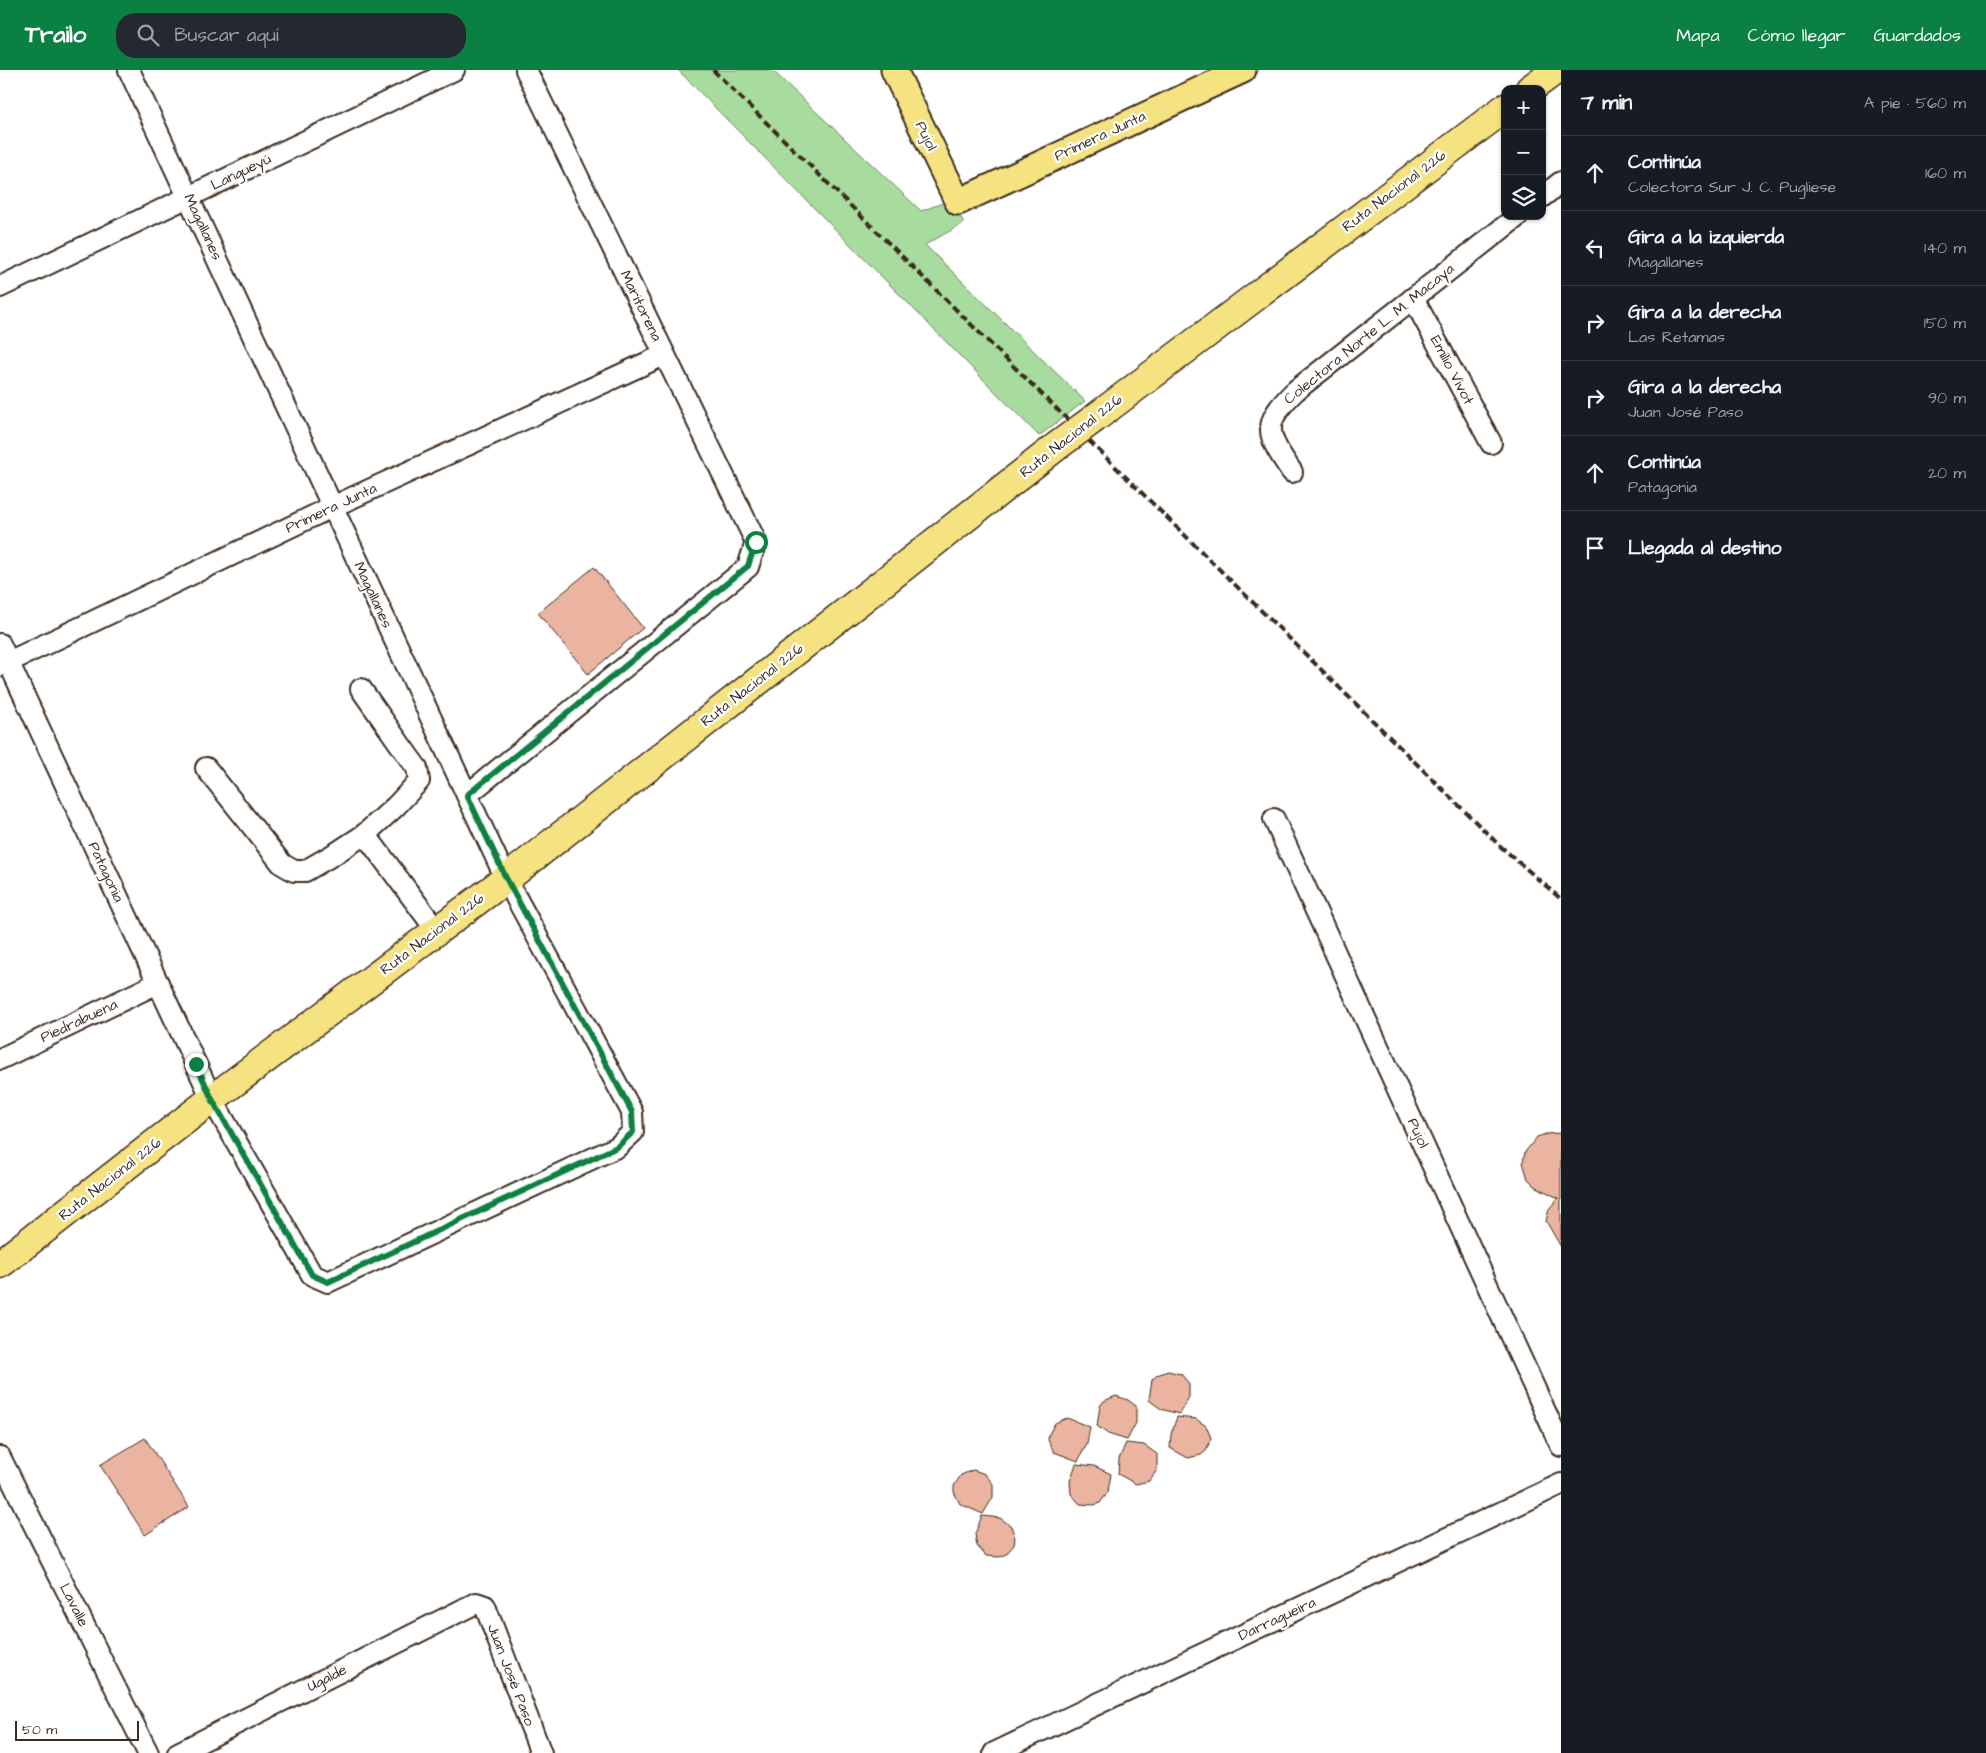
<!DOCTYPE html>
<html lang="es">
<head>
<meta charset="utf-8">
<style>
	body { margin:0; font-family:"Architects Daughter",sans-serif; background:#242831; color:#f1f3f6 }
	.controls { position:absolute; right:15px; top:15px; display:grid; overflow:hidden; border-radius:10px; box-shadow:0 1px 4px #0004 }
	.controls button { width:45px; height:45px; display:grid; place-items:center; padding:0; border:0; border-bottom:1px solid #363941; background:#171b24; color:#f1f3f6; font:25px sans-serif }
	.scale { position:absolute; left:15px; bottom:12px; width:124px; box-sizing:border-box; padding-left:5px; border:2px solid #3b2a1e; border-top:0; font-size:14px; line-height:18px; white-space:nowrap; color:#3b2a1e; -webkit-text-stroke:4px #fff; paint-order:stroke }
	.stop { position:absolute; width:15px; height:15px; margin:-11px; border:4px solid #0b8043; border-radius:50%; background:#fff }
	.stop.end { background:#0b8043; border-color:#fff; box-shadow:0 1px 5px #0008 }
	.list { margin:0; padding:0; list-style:none }
	h2 { display:flex; justify-content:space-between; align-items:center; height:65px; margin:0; padding:0 20px; font-size:21px }
	h2 small { font-size:16px; font-weight:400; color:#9ea1a6 }
	.list li { display:grid; grid-template-columns:32px 1fr auto; gap:15px; align-items:center; box-sizing:border-box; height:75px; padding:0 20px; border-top:1px solid #363941 }
	.list b { display:block; font-size:19px; white-space:nowrap }
	.list p { margin:0; font-size:16px; white-space:nowrap; color:#9ea1a6 }
	.list em { font-size:16px; font-style:normal; color:#9ea1a6 }
	.icon { flex:none; width:28px; height:28px; fill:none; stroke:currentColor; stroke-width:2; stroke-linecap:round; stroke-linejoin:round }
	.map { position:relative; flex:none; width:1561px; height:1683px; overflow:hidden }
	header { display:flex; align-items:center; gap:30px; box-sizing:border-box; height:70px; padding:0 25px; background:#0b8043; color:#fff }
	header strong { font-size:24px }
	nav { display:flex; gap:28px; margin-inline-start:auto; font-size:18px }
	.search { width:350px; height:45px; background:#242831; display:flex; align-items:center; gap:12px; box-sizing:border-box; padding:0 18px; border-radius:20px; color:#9ea1a6; font-size:19px }
	main { display:flex }
	aside { flex:1; background:#171b24 }
	.map>svg:first-child { display:block }
</style>
</head>
<body>
<header>
<strong>Trailo</strong>
<div class="search"><svg class="icon" aria-label="search" viewBox="0 0 24 24"><circle cx="10" cy="10" r="6"/><path d="M15 15l6 6"/></svg>Buscar aquí</div>
<nav><a>Mapa</a><a>Cómo llegar</a><a>Guardados</a></nav>
</header>
<main>
<div class="map">
<svg width="1561" height="1683" viewBox="0 0 1561 1683">
	<rect width="100%" height="100%" fill="#fff"/>
	<filter id="ink" filterUnits="userSpaceOnUse"><feTurbulence type="fractalNoise" baseFrequency=".02" numOctaves="2"/><feDisplacementMap in="SourceGraphic" scale="10" xChannelSelector="R" yChannelSelector="G"/><feConvolveMatrix kernelMatrix="1 2 1 2 8 2 1 2 1" color-interpolation-filters="sRGB"/></filter>
	<g filter="url(#ink)">
		<path fill="#a7dc9e" stroke="#71835e" d="M678,0h94l149,141 30,-11 13,23 -39,22 160,156 -46,35z"/>
		<g fill="#ebb4a0" stroke="#3b2a1e">
			<path d="M594,497l49,61 -55,46 -50,-61z"/>
			<path d="M1561,1063v114l-15,-26 3,-12 9,-11 -23,-12 -7,-7 -5,-17 2,-10 12,-15 9,-3z"/>
			<path d="M1168,1301l13,3 8,10v13l-10,17 -18,-5 -12,-9 3,-20 5,-5z"/>
			<path d="M1116,1326l12,4 8,6v17l-9,17 -19,-6 -11,-8 3,-20 4,-5z"/>
			<path d="M1177,1347l19,2 10,7 5,12 -5,13 -5,4 -13,3 -18,-10 1,-14z"/>
			<path d="M1067,1348l23,9 -3,17 -9,17 -24,-9 -6,-12 1,-6 6,-11z"/>
			<path d="M145,1368l44,69 -44,28 -45,-70z"/>
			<path d="M1126,1373l18,2 13,9v16l-8,11 -13,3 -18,-10 1,-15z"/>
			<path d="M1076,1394l18,2 17,8 -3,18 -8,11 -6,2 -14,-1 -9,-10 -1,-13z"/>
			<path d="M973,1400l12,4 8,10v13l-10,17 -23,-10 -6,-12v-6l7,-11z"/>
			<path d="M982,1446l18,2 11,8 4,12 -1,7 -9,10 -6,2 -13,-1 -9,-10 -2,-12z"/>
		</g>
		<g fill="none" stroke-linecap="round" stroke-linejoin="round">
			<g stroke="#3b2a1e" stroke-width="24">
				<g id="minor">
					<path d="M1542,127l19,-15"/>
					<path d="M0,217l454,-217"/>
					<path d="M1413,228l78,145"/>
					<path d="M1292,402c-25,-37 -32,-47 3,-81l223,-175"/>
					<path d="M0,574l212,455 100,176 16,7 289,-135 16,-15 -1,-20 -126,-233 -377,-809"/>
					<path d="M0,596l332,-159 332,-152"/>
					<path d="M206,698l76,96 12,7h11l31,-18 29,-19 31,-28 23,-25 -2,-13 -8,-11 -48,-68"/>
					<path d="M467,725l281,-228 8,-25 -230,-472"/>
					<path d="M1274,749l287,627"/>
					<path d="M365,764l72,97"/>
					<path d="M0,989l158,-76"/>
					<path d="M0,1387l148,296"/>
					<path d="M178,1683l298,-150 9,3 56,147"/>
					<path d="M994,1683l567,-269"/>
				</g>
			</g>
			<g stroke="#3b2a1e" stroke-width="29">
				<path id="major" d="M894,0l64,132 285,-132"/>
			</g>
			<g stroke="#3b2a1e" stroke-width="31">
				<g id="highway">
					<path d="M1530,19l26,-19"/>
					<path d="M1095,348l410,-310"/>
					<path d="M0,1194l212,-165 294,-220 551,-433"/>
				</g>
			</g>
			<use href="#minor" stroke="#fff" stroke-width="20"/>
			<use href="#major" stroke="#f5e382" stroke-width="25"/>
			<use href="#highway" stroke="#f5e382" stroke-width="28"/>
			<path stroke="#3b2a1e" stroke-width="4" stroke-dasharray="8 4" stroke-linecap="butt" d="M713,0l786,775 62,54"/>
			<g stroke="#3b2a1e" stroke-width="31" stroke-linecap="butt">
				<path id="highway-bridge" d="M1057,376l38,-28"/>
			</g>
			<use href="#highway-bridge" stroke="#f5e382" stroke-width="28"/>
		</g>
	</g>
	<g fill="none" stroke-linecap="round" stroke-linejoin="round" filter="url(#ink)">
		<path stroke="#0b8043" stroke-width="6" d="M196,994l16,35 100,176 16,7 289,-135 16,-15 -1,-20 -126,-234 -39,-83 281,-229 8,-24"/>
	</g>
	<g text-anchor="middle" dominant-baseline="central" stroke-width="4.5" stroke-linejoin="round" paint-order="stroke">
		<g font-size="15" fill="#3b2a1e" stroke="#fff">
			<text transform="translate(926 66) rotate(64)">Pujol</text>
			<text transform="translate(1100 66) rotate(-25)">Primera Junta</text>
			<text transform="translate(241 102) rotate(-26)">Langueyú</text>
			<text transform="translate(1394 121) rotate(-37)">Ruta Nacional 226</text>
			<text transform="translate(203 157) rotate(65)">Magallanes</text>
			<text transform="translate(641 236) rotate(64)">Maritorena</text>
			<text transform="translate(1369 264) rotate(-39)">Colectora Norte L. M. Macaya</text>
			<text transform="translate(1452 300) rotate(62)">Emilio Vivot</text>
			<text transform="translate(1071 366) rotate(-38)">Ruta Nacional 226</text>
			<text transform="translate(331 438) rotate(-25)">Primera Junta</text>
			<text transform="translate(373 525) rotate(65)">Magallanes</text>
			<text transform="translate(752 615) rotate(-38)">Ruta Nacional 226</text>
			<text transform="translate(106 802) rotate(65)">Patagonia</text>
			<text transform="translate(432 864) rotate(-37)">Ruta Nacional 226</text>
			<text transform="translate(79 951) rotate(-25)">Piedrabuena</text>
			<text transform="translate(1418 1063) rotate(65)">Pujol</text>
			<text transform="translate(110 1109) rotate(-38)">Ruta Nacional 226</text>
			<text transform="translate(74 1535) rotate(63)">Lavalle</text>
			<text transform="translate(1277 1549) rotate(-25)">Darragueira</text>
			<text transform="translate(511 1605) rotate(69)">Juan José Paso</text>
			<text transform="translate(327 1608) rotate(-27)">Ugalde</text>
		</g>
	</g>
</svg>
<div class="controls">
<button>+</button>
<button>−</button>
<button><svg class="icon" aria-label="layers" viewBox="0 0 24 24"><path d="M12 4l9 5-9 5-9-5zM3 14l9 5 9-5"/></svg></button>
</div>
<div class="scale">50 m</div>
<div class="stop" style="left:756px;top:472px"></div>
<div class="stop end" style="left:196px;top:994px"></div>
</div>
<aside>
<h2>7 min<small>A pie · 560 m</small></h2>
<ul class="list">
<li><svg class="icon" aria-label="ahead" viewBox="0 0 24 24"><path d="M12 20V5M6 11l6-6 6 6"/></svg><div><b>Continúa</b><p>Colectora Sur J. C. Pugliese</p></div><em>160 m</em></li>
<li><svg class="icon" aria-label="left" viewBox="0 0 24 24"><path d="M17 20v-9H6M10 6l-5 5 5 5"/></svg><div><b>Gira a la izquierda</b><p>Magallanes</p></div><em>140 m</em></li>
<li><svg class="icon" aria-label="right" viewBox="0 0 24 24"><path d="M7 20v-9h11M14 6l5 5-5 5"/></svg><div><b>Gira a la derecha</b><p>Las Retamas</p></div><em>150 m</em></li>
<li><svg class="icon" aria-label="right" viewBox="0 0 24 24"><path d="M7 20v-9h11M14 6l5 5-5 5"/></svg><div><b>Gira a la derecha</b><p>Juan José Paso</p></div><em>90 m</em></li>
<li><svg class="icon" aria-label="ahead" viewBox="0 0 24 24"><path d="M12 20V5M6 11l6-6 6 6"/></svg><div><b>Continúa</b><p>Patagonia</p></div><em>20 m</em></li>
<li><svg class="icon" aria-label="arrive" viewBox="0 0 24 24"><path d="M6 21V4h12l-3 4 3 4H6"/></svg><div><b>Llegada al destino</b></div></li>
</ul>
</aside>
</main>
</body>
</html>
